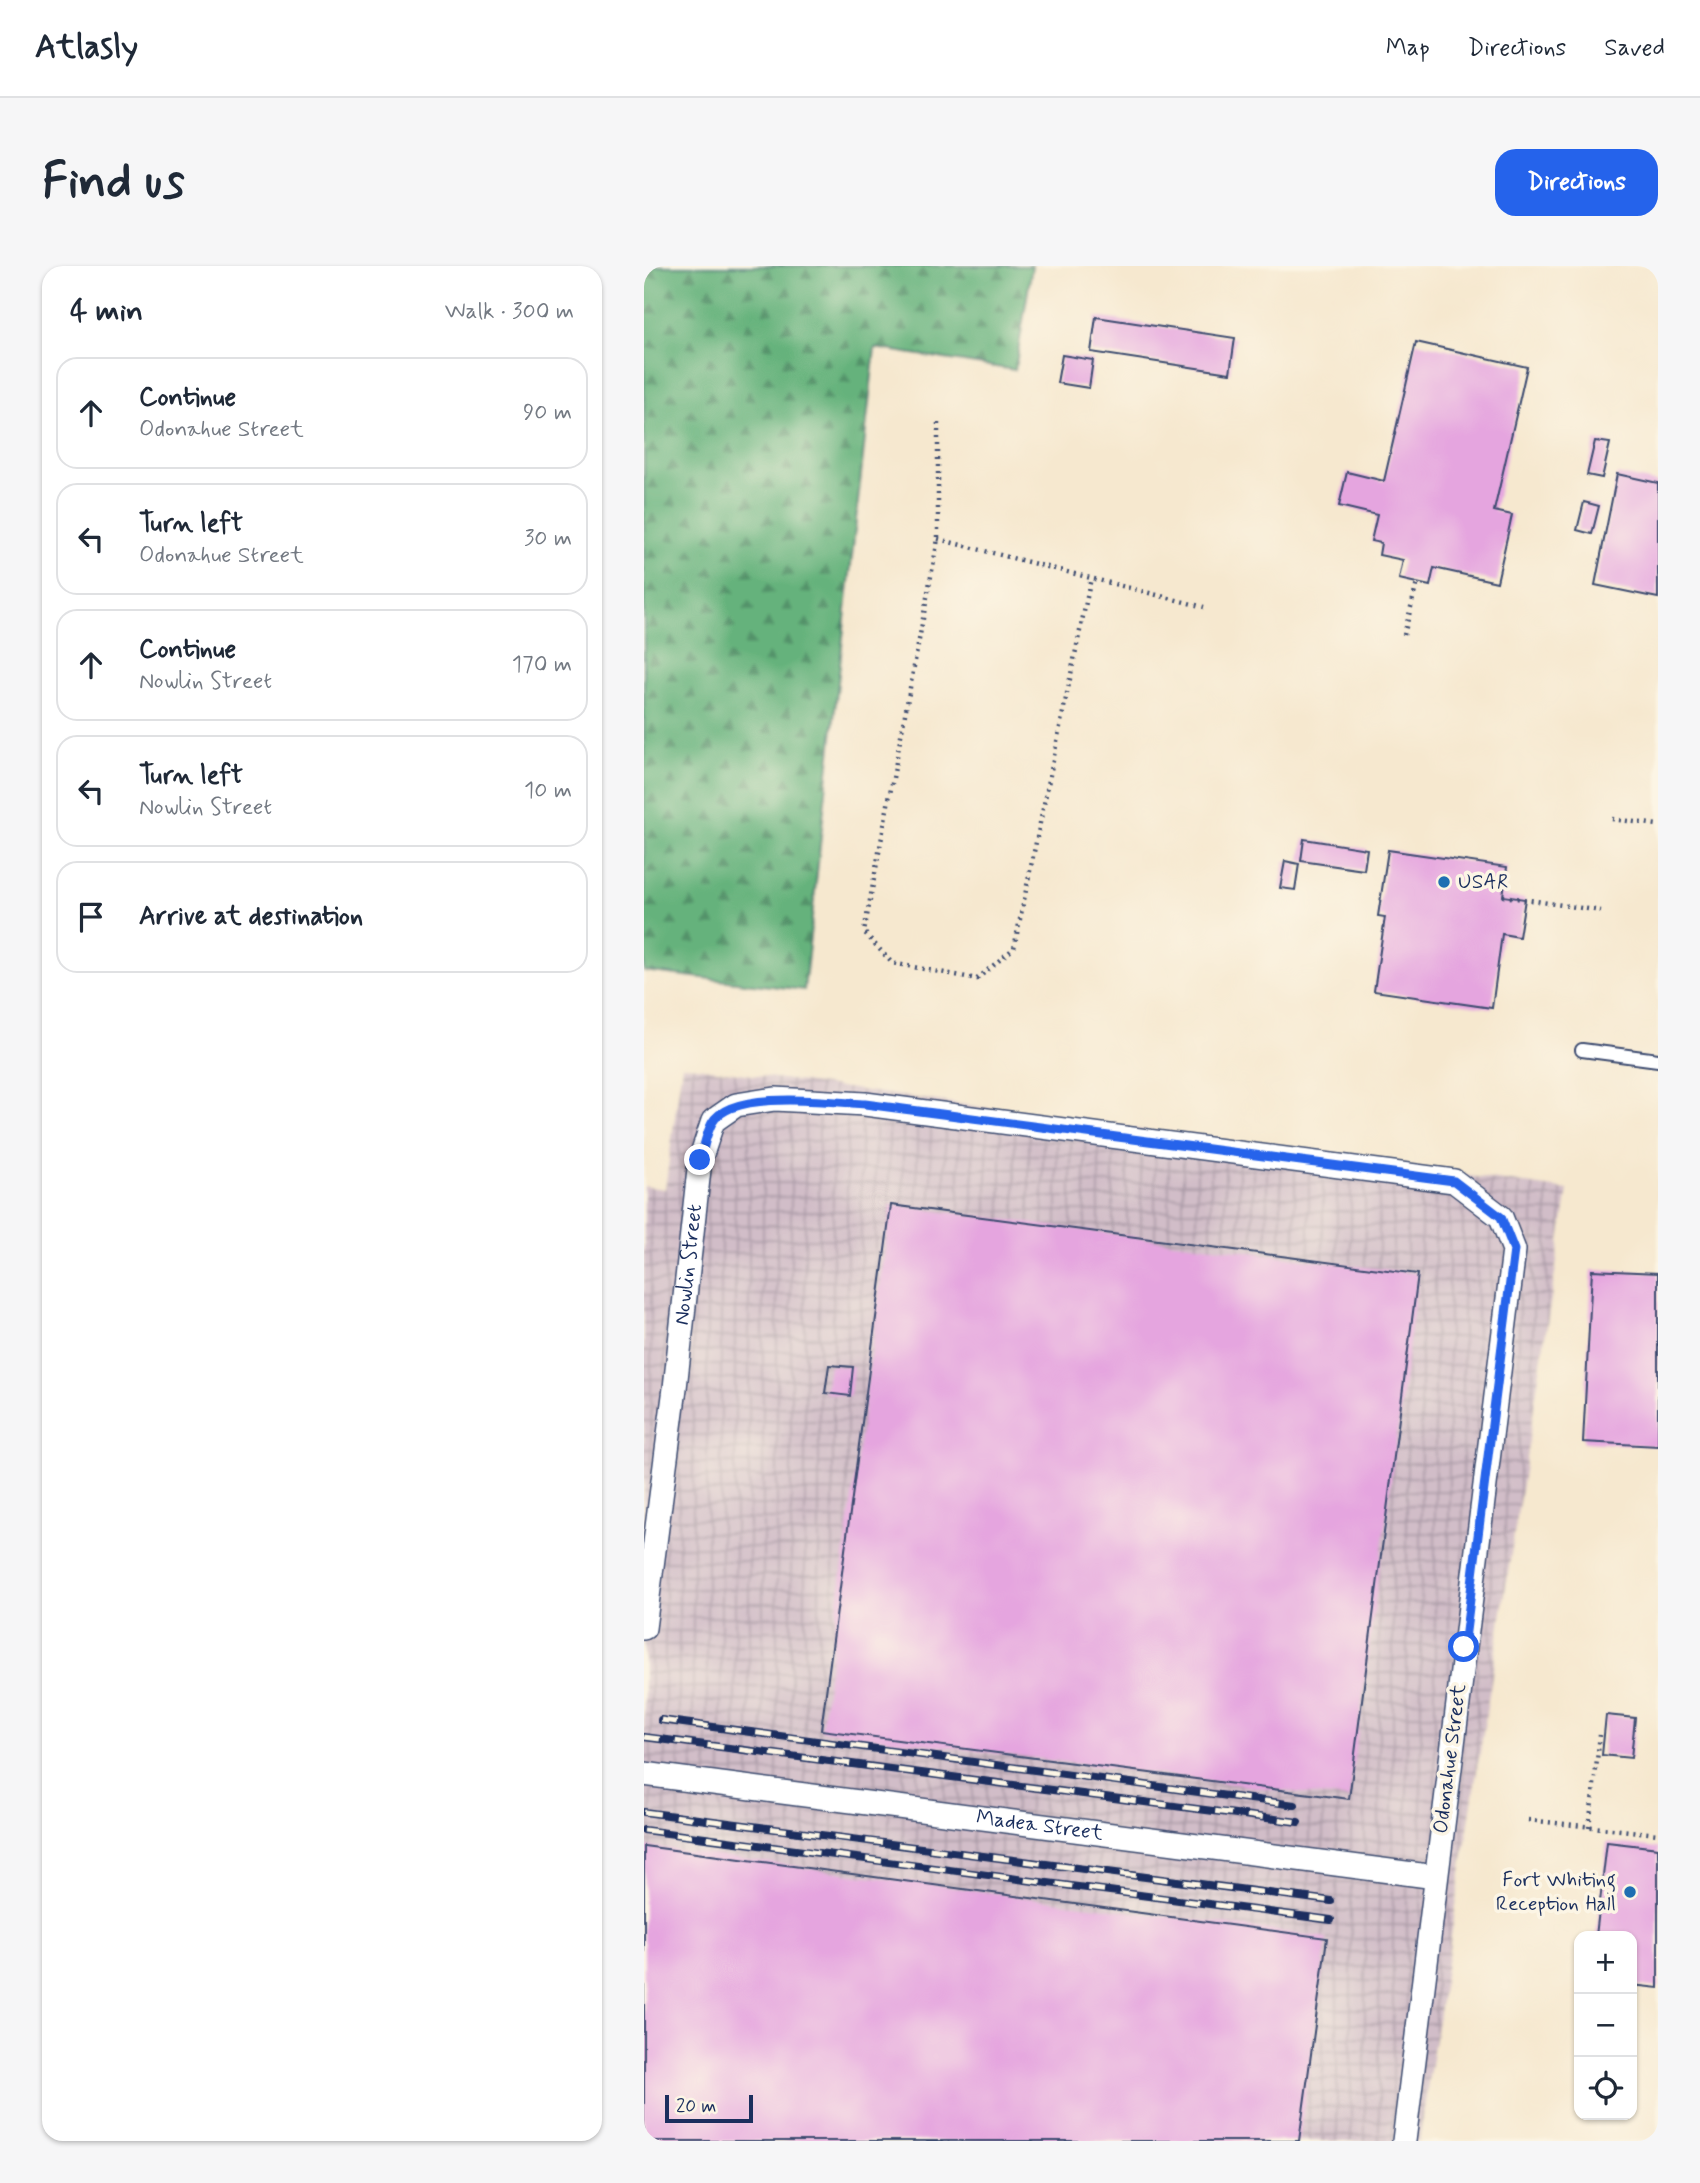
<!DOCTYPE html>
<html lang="en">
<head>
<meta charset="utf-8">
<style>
	body { margin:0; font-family:Mynerve,sans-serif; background:#f6f6f7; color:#1f2937 }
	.controls { position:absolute; right:21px; bottom:21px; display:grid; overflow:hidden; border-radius:14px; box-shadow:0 2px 5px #0004 }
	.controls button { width:63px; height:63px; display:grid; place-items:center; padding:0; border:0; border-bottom:2px solid #e0e1e3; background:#fff; color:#1f2937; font:35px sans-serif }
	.scale { position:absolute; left:21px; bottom:18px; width:88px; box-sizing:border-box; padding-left:7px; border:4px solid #1b2f5e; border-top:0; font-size:19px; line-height:24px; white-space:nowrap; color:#1b2f5e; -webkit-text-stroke:5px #fcf5e5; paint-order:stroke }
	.stop { position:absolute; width:21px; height:21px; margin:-16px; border:5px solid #2563eb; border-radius:50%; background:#fff }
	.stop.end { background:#2563eb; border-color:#fff; box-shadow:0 2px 7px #0008 }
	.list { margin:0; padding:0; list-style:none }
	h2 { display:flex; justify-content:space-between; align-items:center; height:91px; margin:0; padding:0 28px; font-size:30px }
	h2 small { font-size:23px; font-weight:400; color:#747a83 }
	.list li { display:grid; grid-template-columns:46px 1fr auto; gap:21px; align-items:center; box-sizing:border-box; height:112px; margin:0 14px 14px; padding:0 14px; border:2px solid #e0e1e3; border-radius:21px }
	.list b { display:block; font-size:26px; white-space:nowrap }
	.list p { margin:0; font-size:23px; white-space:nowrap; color:#747a83 }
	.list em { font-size:23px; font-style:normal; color:#747a83 }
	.icon { flex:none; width:38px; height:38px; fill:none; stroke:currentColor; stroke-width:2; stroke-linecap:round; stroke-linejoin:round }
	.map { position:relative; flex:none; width:1014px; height:1875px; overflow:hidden; border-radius:21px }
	header { display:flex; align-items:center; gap:42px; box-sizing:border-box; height:98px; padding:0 35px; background:#fff; border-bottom:2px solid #e0e1e3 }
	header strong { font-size:33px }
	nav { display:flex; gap:38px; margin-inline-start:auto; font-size:24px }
	.intro { display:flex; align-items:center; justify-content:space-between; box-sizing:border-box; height:168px; padding:0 42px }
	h1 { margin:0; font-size:49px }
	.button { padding:18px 32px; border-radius:21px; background:#2563eb; color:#fff; font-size:24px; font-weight:700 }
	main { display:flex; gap:42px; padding:0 42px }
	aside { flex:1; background:#fff; border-radius:21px; box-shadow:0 2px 5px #0004 }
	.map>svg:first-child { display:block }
</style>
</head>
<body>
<header>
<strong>Atlasly</strong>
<nav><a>Map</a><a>Directions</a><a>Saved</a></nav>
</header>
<div class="intro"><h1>Find us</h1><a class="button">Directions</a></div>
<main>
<aside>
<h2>4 min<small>Walk · 300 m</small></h2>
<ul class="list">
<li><svg class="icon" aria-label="ahead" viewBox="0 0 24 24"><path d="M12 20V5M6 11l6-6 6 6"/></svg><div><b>Continue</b><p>Odonahue Street</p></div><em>90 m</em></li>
<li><svg class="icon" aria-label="left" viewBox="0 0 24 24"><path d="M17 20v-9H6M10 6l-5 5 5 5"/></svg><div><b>Turn left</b><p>Odonahue Street</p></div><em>30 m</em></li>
<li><svg class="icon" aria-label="ahead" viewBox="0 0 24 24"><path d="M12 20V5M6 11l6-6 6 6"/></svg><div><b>Continue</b><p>Nowlin Street</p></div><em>170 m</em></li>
<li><svg class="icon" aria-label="left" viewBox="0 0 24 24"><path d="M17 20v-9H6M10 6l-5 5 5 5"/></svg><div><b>Turn left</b><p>Nowlin Street</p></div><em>10 m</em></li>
<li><svg class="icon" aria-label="arrive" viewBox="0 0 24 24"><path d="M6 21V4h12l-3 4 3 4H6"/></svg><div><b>Arrive at destination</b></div></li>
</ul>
</aside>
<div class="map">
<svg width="1014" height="1875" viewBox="0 0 1014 1875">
	<defs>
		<pattern id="industrial-grid" width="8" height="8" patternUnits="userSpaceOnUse" patternTransform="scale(1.75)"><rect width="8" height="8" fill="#d1bdc8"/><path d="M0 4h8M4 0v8" fill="none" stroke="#a99aa6"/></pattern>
		<pattern id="forest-firs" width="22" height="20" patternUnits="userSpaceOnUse" patternTransform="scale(1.75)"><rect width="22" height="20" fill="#65b27c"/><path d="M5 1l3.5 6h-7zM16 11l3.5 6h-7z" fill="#529169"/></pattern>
	</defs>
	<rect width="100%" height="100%" fill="#fcf5e5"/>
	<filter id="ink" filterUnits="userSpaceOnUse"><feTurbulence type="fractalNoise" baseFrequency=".0143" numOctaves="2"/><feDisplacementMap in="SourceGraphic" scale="14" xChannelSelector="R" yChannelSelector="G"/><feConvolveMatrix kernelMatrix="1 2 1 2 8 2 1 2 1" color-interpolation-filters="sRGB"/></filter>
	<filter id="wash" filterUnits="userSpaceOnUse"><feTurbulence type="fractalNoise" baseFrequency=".00686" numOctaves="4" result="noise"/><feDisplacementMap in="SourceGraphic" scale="28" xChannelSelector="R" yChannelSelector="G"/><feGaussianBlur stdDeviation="1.57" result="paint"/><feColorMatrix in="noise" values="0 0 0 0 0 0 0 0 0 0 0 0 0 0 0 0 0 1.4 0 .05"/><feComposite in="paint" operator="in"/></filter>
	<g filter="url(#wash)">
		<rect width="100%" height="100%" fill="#f6e8cf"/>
		<path fill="url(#industrial-grid)" d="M38,799l886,125 -149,951h-775v-955l21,3z"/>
		<path fill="url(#forest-firs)" stroke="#40706d" stroke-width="2" d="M0,0h388l-17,104 -140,-22 -71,642 -160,-19z"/>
		<g id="blocks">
			<g fill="#e5a5df">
				<path d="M452,51l139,21 -5,35 -139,-21z"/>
				<path d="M772,76l111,25 -33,144 18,4 -15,67 -63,-14 -4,18 -31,-7 4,-19 -24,-5 2,-12 -10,-2 6,-26 -38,-9 8,-34 37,9z"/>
				<path d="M418,89l31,5 -4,28 -32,-5z"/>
				<path d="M951,175l15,2 -8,35 -15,-3z"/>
				<path d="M973,208l41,9v115l-63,-13z"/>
				<path d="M940,236l15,4 -7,28 -15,-4z"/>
				<path d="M660,573l63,10 -3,21 -63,-9z"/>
				<path d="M744,584l119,17 -4,29 22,3 -6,38 -17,-3 -10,74 -118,-17 11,-74 -7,-1z"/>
				<path d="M641,595l14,3 -4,26 -15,-2z"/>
				<path d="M247,939l527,69 -69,525 -528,-69z"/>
				<path d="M948,1004l66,3v173l-75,-4z"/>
				<path d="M185,1099l24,2 -3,29 -25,-3z"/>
				<path d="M962,1449l29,3 -4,40 -29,-3z"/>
				<path d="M963,1576l51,6v140l-26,-3v-49h-36z"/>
				<path d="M0,1580l683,92 -28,203h-655z"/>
			</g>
		</g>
	</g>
	<g filter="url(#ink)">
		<use href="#blocks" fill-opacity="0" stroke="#3c4b6f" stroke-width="2"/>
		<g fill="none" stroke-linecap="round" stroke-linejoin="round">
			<g stroke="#3c4b6f" stroke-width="16">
				<path id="service" d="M938,784l76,10"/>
			</g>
			<g stroke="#3c4b6f" stroke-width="26">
				<g id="minor">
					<path id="s1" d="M0,1362l31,-240 25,-228 13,-39 23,-16 39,-6 90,5 589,77 47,36 13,33 -110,891"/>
					<path id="s2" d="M0,1508l792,103"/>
				</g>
			</g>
			<g stroke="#3c4b6f" stroke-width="4.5" stroke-dasharray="2 5" stroke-linecap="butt">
				<path d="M294,157v116l-74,393 28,31 85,16 37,-31 77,-370"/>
				<path d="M294,273l266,68"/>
				<path d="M760,369l13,-52"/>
				<path d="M968,553l46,6"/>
				<path d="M859,630l98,15"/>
				<path d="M884,1554l130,14"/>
				<path d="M945,1561l11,-92"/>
			</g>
			<use href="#service" stroke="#fff" stroke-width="12"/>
			<use href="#minor" stroke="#fff" stroke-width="23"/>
			<g stroke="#1b2f5e" stroke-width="8">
				<g id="rail">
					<path d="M17,1454l634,85"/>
					<path d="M0,1471l654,85"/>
					<path d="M0,1546l687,89"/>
					<path d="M0,1564l687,90"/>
				</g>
			</g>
			<use href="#rail" stroke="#fcf5e5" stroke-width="5" stroke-dasharray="16" stroke-linecap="butt"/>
		</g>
	</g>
	<g fill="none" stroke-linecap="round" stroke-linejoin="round" filter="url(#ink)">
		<path stroke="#2563eb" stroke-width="9" d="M56,894c4,-12 6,-26 12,-37 18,-34 119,-21 153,-19l589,77 47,36 13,33 -50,397"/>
	</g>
	<g fill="#1f6fb2" stroke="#fcf5e5" stroke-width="2.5">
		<circle cx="800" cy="616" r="7"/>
		<circle cx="986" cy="1626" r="7"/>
	</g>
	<g text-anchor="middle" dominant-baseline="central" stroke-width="7" stroke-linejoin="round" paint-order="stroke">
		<g font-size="21" fill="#1b2f5e" stroke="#fcf5e5" text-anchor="start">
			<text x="814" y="616">USAR</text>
			<text x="972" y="1614" text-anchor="end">Fort Whiting<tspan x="972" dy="24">Reception Hall</tspan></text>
		</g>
		<g font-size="21" fill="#1b2f5e" stroke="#fcf5e5">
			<text stroke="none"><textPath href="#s1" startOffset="366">Nowlin Street</textPath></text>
			<text transform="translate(806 1493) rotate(-83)">Odonahue Street</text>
			<text stroke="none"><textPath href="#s2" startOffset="399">Madea Street</textPath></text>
		</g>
	</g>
</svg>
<div class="controls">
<button>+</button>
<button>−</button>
<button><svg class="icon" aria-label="locate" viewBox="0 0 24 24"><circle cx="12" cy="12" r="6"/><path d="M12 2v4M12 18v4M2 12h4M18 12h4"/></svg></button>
</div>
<div class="scale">20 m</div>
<div class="stop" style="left:820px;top:1381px"></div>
<div class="stop end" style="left:56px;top:894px"></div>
</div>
</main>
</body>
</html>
